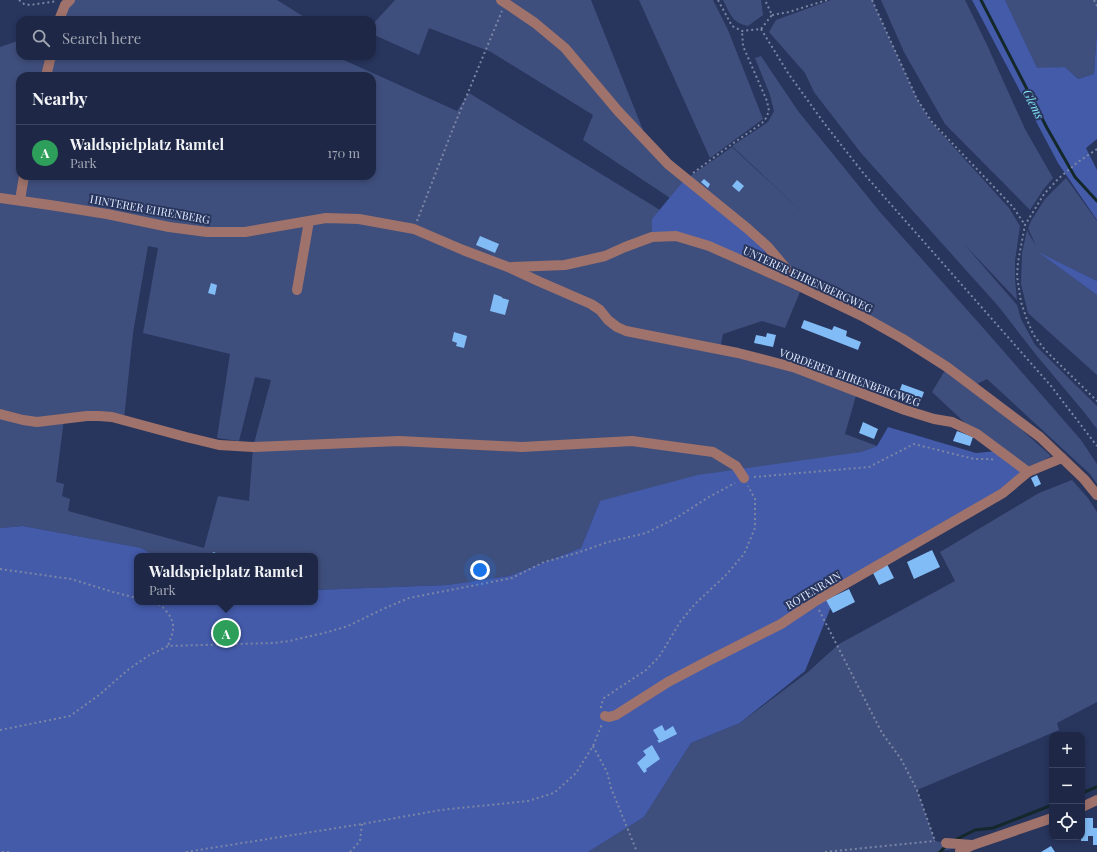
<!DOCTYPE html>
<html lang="en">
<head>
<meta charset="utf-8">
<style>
	body { margin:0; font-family:"Playfair Display",serif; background:#2b3451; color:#f1f3f6 }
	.controls { position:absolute; right:12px; bottom:12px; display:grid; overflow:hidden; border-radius:8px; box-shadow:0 2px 6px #0003 }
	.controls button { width:36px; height:36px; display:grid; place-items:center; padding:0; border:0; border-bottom:1px solid #3c445f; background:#1e2846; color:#f1f3f6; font:20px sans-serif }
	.you { position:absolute; left:480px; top:570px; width:14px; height:14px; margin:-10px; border:3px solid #fff; border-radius:50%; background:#1a73e8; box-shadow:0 0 0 6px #1a73e833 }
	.badge { display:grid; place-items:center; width:26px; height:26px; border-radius:50%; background:#dcb233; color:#fff; font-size:13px; font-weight:700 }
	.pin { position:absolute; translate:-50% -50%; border:2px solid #fff; box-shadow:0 1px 4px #0006 }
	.popup { position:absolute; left:134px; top:553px; width:184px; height:52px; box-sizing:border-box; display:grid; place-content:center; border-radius:8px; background:#1e2846; filter:drop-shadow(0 1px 3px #0005); font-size:13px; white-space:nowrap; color:#a1a6b3 }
	.popup b { font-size:15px; color:#f1f3f6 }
	.popup::after { content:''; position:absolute; left:50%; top:100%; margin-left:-8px; border:8px solid transparent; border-top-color:#1e2846 }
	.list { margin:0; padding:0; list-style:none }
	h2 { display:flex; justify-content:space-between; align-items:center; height:52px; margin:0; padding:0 16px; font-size:17px }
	h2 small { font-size:13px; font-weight:400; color:#a1a6b3 }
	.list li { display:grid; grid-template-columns:26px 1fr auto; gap:12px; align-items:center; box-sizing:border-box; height:56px; padding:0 16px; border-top:1px solid #3c445f }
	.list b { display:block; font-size:15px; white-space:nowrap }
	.list p { margin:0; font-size:13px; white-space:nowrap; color:#a1a6b3 }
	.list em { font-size:13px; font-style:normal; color:#a1a6b3 }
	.icon { flex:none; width:22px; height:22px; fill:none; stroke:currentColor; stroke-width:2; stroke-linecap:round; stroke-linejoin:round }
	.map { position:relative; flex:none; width:1097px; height:852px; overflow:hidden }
	.search { position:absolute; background:#1e2846; box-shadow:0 2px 6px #0003; left:16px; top:16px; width:360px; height:44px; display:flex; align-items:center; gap:10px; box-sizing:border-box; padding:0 14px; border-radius:12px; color:#a1a6b3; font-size:15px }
	.panel { position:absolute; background:#1e2846; box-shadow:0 2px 6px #0003; left:16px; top:72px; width:360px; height:108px; border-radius:12px }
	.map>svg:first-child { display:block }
</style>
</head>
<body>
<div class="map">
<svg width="1097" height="852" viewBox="0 0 1097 852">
	<rect width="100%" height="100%" fill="#28355d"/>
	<g fill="#3f4f7d" fill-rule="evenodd">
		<path d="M70,0h207l32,20h-250z"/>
		<path d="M395,0h196l58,145 37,34 46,-32 81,75 -81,-76 36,-24 6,-11 -4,-16 -15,-37 6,-2 37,55 82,101 105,118 96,110 16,24v20l-7,-10 -103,-95 -14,7 78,70 -21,13 -53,-35 -45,-42 15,-25 -44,-28 -150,-73 -68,-87 -15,19 -87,-58 10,-25 -102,-63 -62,-24 -10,27 -47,-21v-9z"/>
		<path d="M639,0h74l15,30 35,89 -53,39z"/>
		<path d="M723,0h38l2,15 -15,11c-16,-3 -18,-13 -25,-26z"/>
		<path d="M831,0h41l45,99 14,23 78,86 11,18 -5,35v18l2,21 -54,-57 54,62 4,14 14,26 62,61v23l-13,-17 -47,-56 -38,-49 -138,-154 -47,-61 -9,-19 -36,-41 7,-12z"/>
		<path d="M881,0h84l22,45 38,84 28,49 -10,12 -13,20 -85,-86 -41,-72z"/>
		<path d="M1005,0h92v29l-3,45 -16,5 -13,-12 -28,2z"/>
		<path d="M20,40v16h315l122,55 12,-18 191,117 -8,9 24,17 124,56 -15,36 -23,-7 -39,13 -3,15 76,19 61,24 -12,42 32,12 -16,6 -261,49 -19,47 -72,28 -62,9 -132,5v-34h-160l-15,-8 -117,-22 -23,2v-481zM20,76h352v100h-352zM148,246l10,2 -15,85 87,21 -13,84 22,3 16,-64 16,3 -18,67 -4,54 -31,-5 -14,52 -136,-37 2,-12 -8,-3 2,-12 -8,-2 8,-63h60l9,-86z"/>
		<path d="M1066,178l31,43v60l-56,-27 56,41v80l-69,-62 -7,-29 1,-31 5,-23 2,4 7,12 -8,-18 3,-7 14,-22z"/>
		<path d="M1072,480l16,18 9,14v190l-40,21 2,7 -142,60 18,51 11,2 27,2 -37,7h-348l56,-35 47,-74 49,-20 68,-51 31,-28 116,-63 -15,-29 99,-59z"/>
	</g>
	<g fill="#445baa">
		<path d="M972,0h33l32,68 28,-1 13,12 16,-5 3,-45v110l-11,9 11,22v50l-39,-57z"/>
		<path d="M685,179l83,68 -15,21 -44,-22 -57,-9v-18z"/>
		<path d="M1038,252l59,29v14z"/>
		<path d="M888,427l88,26 21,-2 31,21 -13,12 -176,103 -34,84 -65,52 -49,20 -47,74 -56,35h-588v-324l23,-2 118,22 14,8h-18v46h178v-12l132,-5 62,-9 72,-28 19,-47 98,-26 163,-23 16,-6z"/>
	</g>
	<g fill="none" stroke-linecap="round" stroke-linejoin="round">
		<g stroke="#14282b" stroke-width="3">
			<path d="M981,0l66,128 28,49 22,24"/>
			<path d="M1082,793l15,-6"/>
			<path d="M955,840l20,-10 18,-2 59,-23"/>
			<path d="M940,852l7,-7"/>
		</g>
	</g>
	<g fill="#82bcf6">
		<path d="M704,179l6,5 -2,4 -7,-6z"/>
		<path d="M737,180l7,6 -5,6 -7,-6z"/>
		<path d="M480,236l19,8 -4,9 -19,-8z"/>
		<path d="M211,283l6,2 -2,10 -7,-2z"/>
		<path d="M494,294l8,3v1l7,2 -4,15 -15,-4z"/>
		<path d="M804,320l28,10 2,-4 13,5 -1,5 15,6 -3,8 -57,-22z"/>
		<path d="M454,332l13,4 -3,12 -8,-2 1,-3 -5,-2z"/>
		<path d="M767,333l9,2 -3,12 -19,-4 2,-8 10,2z"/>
		<path d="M870,381l11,4 -3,8 -11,-5z"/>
		<path d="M902,384l22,8 -5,14 -22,-8z"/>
		<path d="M863,422l15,7 -4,10 -15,-6z"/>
		<path d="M957,431l16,6 -3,9 -17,-5z"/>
		<path d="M1037,475l4,9 -6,3 -4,-9z"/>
		<path d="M932,550l8,17 -26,12 -7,-17z"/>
		<path d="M213,552l12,4h-13z"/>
		<path d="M887,564l7,14 -15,7 -7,-14z"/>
		<path d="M849,589l6,13 -22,11 -7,-13z"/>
		<path d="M662,725l3,6 8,-5 4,8 -18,9 -2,-3h2l-6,-10z"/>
		<path d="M652,745l8,14 -14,10 1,2 -3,2 -7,-10 9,-8 -3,-4z"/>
		<path d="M1082,818h11v10h4v17h-4v-9h-5v5h-7z"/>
		<path d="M1051,846l4,6h-14z"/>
	</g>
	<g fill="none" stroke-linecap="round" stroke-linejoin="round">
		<g stroke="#7b86a5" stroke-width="2" stroke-dasharray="2 3" stroke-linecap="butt">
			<path d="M19,0l5,4 6,1 27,-4"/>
			<path d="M718,0l14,26 10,5 19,-2 11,-14 -7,-15"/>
			<path d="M872,0l45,99 15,23 81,85 12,18"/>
			<path d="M1094,0l3,6"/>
			<path d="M772,15l17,-3 38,-12"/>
			<path d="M761,29l27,44 36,50 40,51 187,212 46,60"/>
			<path d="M1097,149l-19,13 -19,16 -15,16 -19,31 -7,37 -1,14 4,26 5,15 7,17 12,16 52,51"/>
			<path d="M693,173l39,-29 19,-13 11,-8 4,-5 3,-7 -2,-10 -24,-55 -1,-15"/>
			<path d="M417,221l37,-95 48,-115"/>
			<path d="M754,477l115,-10 45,-23 60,15h17l3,1"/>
			<path d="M0,569l71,10 42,13 24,6"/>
			<path d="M154,602c6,2 9,5 13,10 10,13 6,19 1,34"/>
			<path d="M819,610l63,123 19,26 16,31 18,51"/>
			<path d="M601,708v-3l3,-7 42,-28 13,-13 21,-35 15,-18 31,-29 18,-21 11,-26v-29l-7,-13"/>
			<path d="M0,730l70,-14 29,-21 30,-26 19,-13 20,-10 105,-3 16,-2 39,-9 20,-6 35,-17 26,-11 103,-20 32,-16 33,-9 31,-11 38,-9 32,-16 29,-19 28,-15"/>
			<path d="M593,746l14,26 4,16 26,64"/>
			<path d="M2,852h10"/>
			<path d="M186,852l176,-28 79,-14 87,-9 26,-8 22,-20 17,-27 9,-22"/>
			<path d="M350,852l10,-11 2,-17"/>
			<path d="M825,852l110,-11"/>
		</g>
		<g stroke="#9f726b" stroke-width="10">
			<path d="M501,0l34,23 30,25 53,63 50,53 80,65 20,18 27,32 2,6"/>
			<path d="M59,20l6,-15 5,-5"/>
			<path d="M46,76l5,-20"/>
			<path d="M0,198l50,7 57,9 62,13 38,5h38l81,-14 33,1 55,10 49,21 45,17 30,14 53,23 9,6 8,10 9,7 9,4 112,22 58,15 109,42 29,9 18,3 25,12 51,38 34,-14 22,21 13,16"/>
			<path d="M20,200l4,-24"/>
			<path d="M512,267l53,-2 40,-9 20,-9 27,-10 24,-1 33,10 88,39 65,31 41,23 44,28 93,70 22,21"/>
			<path d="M297,290l12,-69"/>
			<path d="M0,414l23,6 14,2 50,-6h12l13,1 74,20 33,8 34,2 146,-6 123,6 110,-6 81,11 23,14 8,12"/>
			<path d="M605,716l4,1 7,-2 52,-33 38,-20 75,-38 33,-22 189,-109 25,-21"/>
			<path d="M1082,807l15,-7"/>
			<path d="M946,843l26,2"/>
			<path d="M960,851l13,-6 79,-27"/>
		</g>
	</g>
	<g text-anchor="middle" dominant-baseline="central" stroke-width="4" stroke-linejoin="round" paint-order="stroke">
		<g font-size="11" fill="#e2eafe" stroke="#28355d">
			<text transform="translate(150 209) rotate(10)">HINTERER EHRENBERG</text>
			<text transform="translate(808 279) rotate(25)">UNTERER EHRENBERGWEG</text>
			<text transform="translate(850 377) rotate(20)">VORDERER EHRENBERGWEG</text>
			<text transform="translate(813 590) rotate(-31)">ROTENRAIN</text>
		</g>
		<g font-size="12" font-style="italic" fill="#83e5f5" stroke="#28355d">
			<text transform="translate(1034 104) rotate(63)">Glems</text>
		</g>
	</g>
</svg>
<div class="controls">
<button>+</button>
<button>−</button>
<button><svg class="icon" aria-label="locate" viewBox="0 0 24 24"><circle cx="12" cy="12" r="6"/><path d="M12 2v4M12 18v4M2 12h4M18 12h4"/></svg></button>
</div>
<div class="you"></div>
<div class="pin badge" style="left:226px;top:633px;background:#2e9e5b">A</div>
<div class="popup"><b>Waldspielplatz Ramtel</b>Park</div>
<div class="search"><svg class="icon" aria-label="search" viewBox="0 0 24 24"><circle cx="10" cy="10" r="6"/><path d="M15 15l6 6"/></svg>Search here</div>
<section class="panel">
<h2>Nearby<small></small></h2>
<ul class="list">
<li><span class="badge" style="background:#2e9e5b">A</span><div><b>Waldspielplatz Ramtel</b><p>Park</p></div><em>170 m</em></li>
</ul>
</section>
</div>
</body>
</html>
